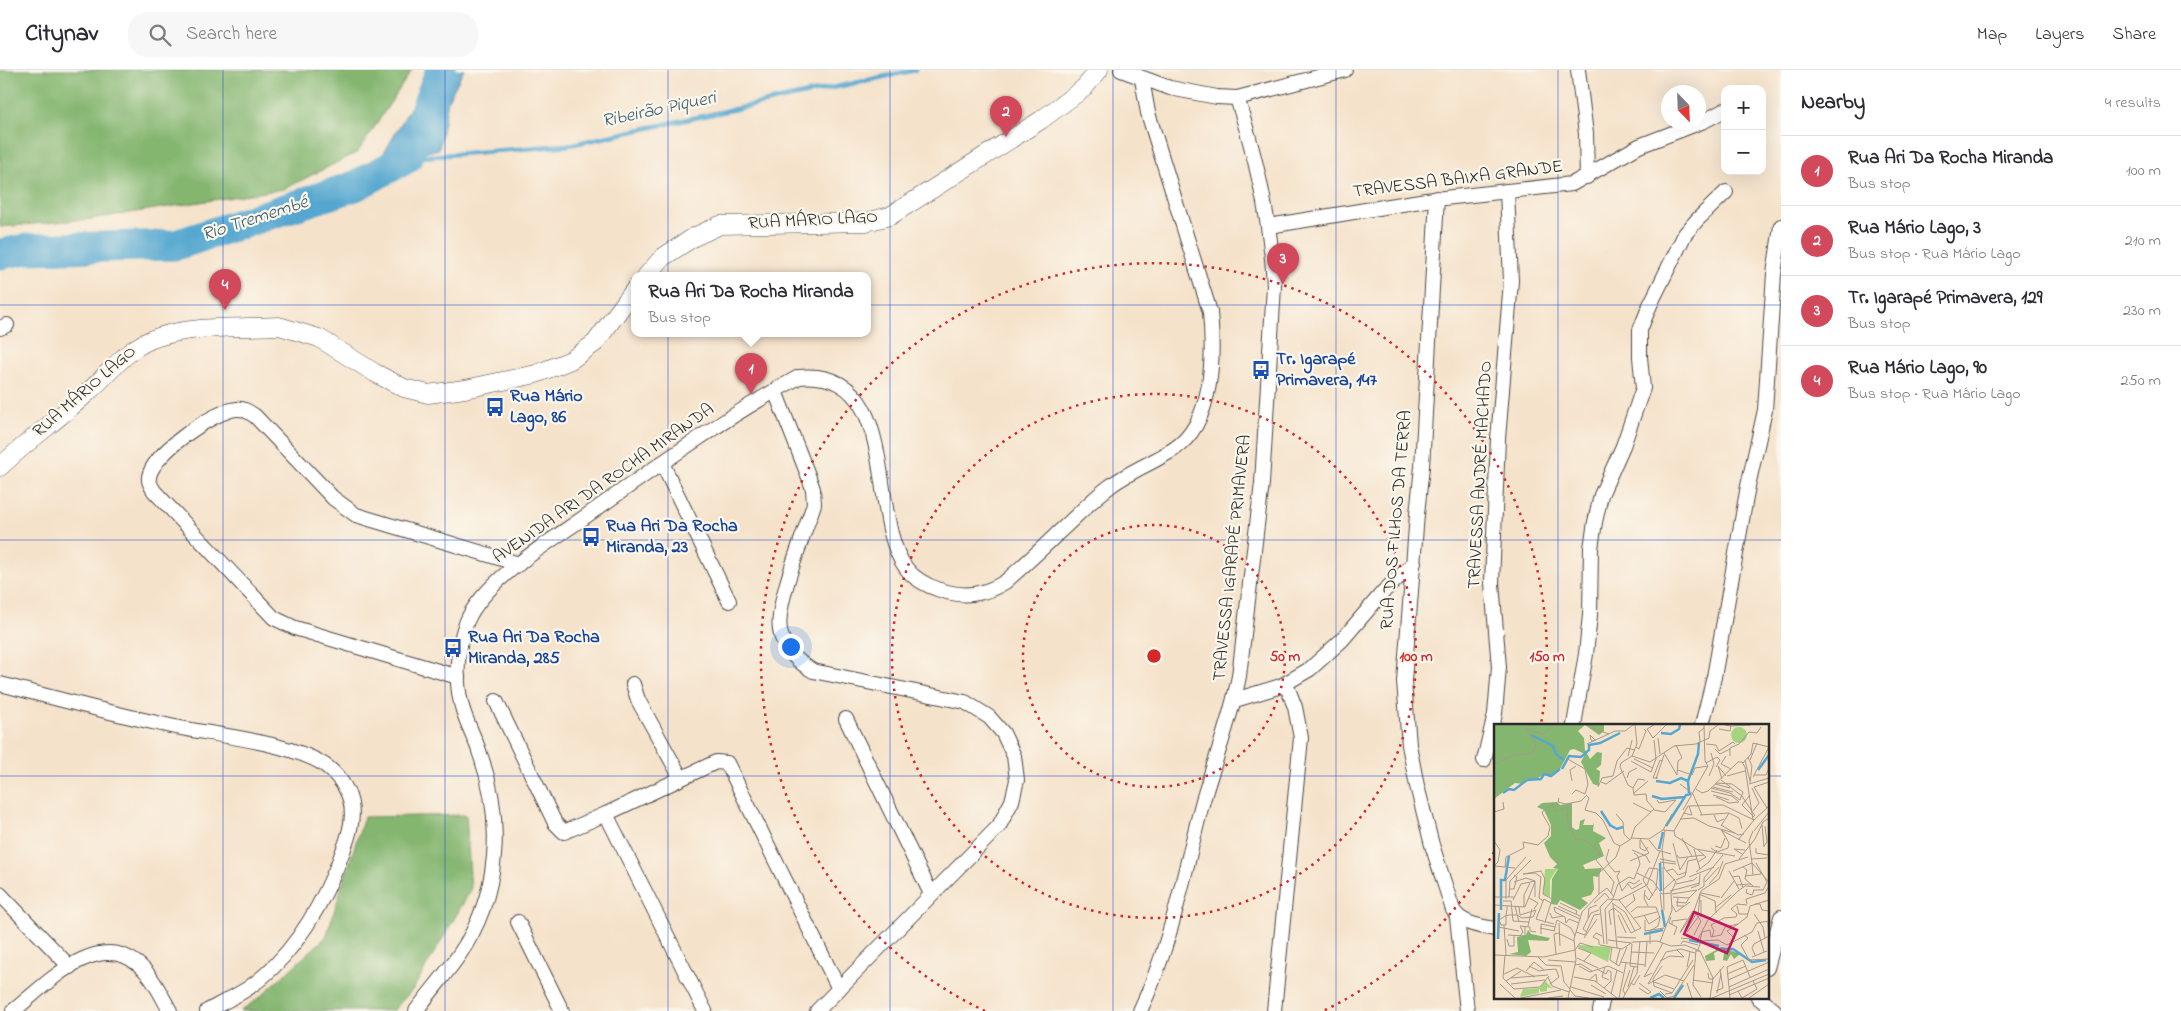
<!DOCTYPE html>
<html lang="en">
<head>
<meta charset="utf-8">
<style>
	body { margin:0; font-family:"Indie Flower",sans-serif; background:#f7f7f7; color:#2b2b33 }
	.controls { position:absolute; right:15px; top:15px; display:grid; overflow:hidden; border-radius:10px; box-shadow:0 5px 20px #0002 }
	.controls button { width:45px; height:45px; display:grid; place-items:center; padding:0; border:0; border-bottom:1px solid #e1e1e2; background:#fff; color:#2b2b33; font:25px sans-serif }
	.compass { position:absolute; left:1661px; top:15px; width:45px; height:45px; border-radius:50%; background:#fff; box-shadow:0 5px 20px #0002; rotate:157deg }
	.you { position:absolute; left:790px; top:576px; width:18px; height:18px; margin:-12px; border:4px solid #fff; border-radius:50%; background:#1a73e8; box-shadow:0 0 0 8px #1a73e833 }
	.badge { display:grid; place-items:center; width:32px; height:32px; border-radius:50%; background:#d1495b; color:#fff; font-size:16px; font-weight:700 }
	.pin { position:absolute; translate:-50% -41px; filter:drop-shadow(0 1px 2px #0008) }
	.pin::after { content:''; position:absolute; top:26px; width:18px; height:15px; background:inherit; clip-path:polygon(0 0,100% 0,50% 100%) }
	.popup { position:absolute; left:631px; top:202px; width:240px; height:65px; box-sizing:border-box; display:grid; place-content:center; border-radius:10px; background:#fff; filter:drop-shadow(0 1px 4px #0005); font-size:16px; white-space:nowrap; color:#7c7c81 }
	.popup b { font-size:19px; color:#2b2b33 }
	.popup::after { content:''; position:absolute; left:50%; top:100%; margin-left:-10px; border:10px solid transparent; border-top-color:#fff }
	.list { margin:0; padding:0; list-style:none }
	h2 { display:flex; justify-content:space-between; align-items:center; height:65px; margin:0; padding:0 20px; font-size:21px }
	h2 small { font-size:16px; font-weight:400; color:#7c7c81 }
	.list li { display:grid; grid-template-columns:32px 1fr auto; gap:15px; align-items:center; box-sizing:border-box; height:70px; padding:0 20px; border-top:1px solid #e1e1e2 }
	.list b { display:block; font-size:19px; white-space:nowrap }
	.list p { margin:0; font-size:16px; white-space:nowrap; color:#7c7c81 }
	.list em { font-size:16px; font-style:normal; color:#7c7c81 }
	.icon { flex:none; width:28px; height:28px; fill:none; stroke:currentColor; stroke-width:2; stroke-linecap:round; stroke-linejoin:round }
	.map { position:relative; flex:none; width:1781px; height:941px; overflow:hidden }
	header { display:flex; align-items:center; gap:30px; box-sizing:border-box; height:70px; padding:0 25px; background:#fff; border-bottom:1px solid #e1e1e2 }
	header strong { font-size:24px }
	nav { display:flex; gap:28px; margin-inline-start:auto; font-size:18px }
	.search { width:350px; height:45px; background:#f7f7f7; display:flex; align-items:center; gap:12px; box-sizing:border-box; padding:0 18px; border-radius:20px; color:#7c7c81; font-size:19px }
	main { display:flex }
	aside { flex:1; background:#fff }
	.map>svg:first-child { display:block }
</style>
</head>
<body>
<header>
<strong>Citynav</strong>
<div class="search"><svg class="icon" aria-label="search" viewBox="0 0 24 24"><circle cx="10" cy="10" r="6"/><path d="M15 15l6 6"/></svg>Search here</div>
<nav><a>Map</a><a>Layers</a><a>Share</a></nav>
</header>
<main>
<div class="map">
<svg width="1781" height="941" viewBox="0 0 1781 941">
	<rect width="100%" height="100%" fill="#fbf7ec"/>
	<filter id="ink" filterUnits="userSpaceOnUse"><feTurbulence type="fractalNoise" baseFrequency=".02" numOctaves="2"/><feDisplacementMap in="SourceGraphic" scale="10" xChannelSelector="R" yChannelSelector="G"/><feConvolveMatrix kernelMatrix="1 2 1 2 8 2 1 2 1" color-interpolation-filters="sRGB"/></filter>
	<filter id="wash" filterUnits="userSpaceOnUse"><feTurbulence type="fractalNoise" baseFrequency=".0096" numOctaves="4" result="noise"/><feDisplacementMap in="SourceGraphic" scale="20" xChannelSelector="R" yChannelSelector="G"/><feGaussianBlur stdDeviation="1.12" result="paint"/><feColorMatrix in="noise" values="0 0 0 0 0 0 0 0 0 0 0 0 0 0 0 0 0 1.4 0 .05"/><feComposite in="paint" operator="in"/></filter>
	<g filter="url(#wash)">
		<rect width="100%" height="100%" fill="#f5e2ca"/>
		<g fill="#84b66f" stroke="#58704d">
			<path d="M0,0h412l-54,82 -74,37 -193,30 -91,8z"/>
			<path d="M466,745l5,75 -58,99 -20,22h-152l20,-15 65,-59 38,-120z"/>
		</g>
		<path fill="#55a7d0" stroke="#40697e" d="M432,0h32l-16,30 -9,49 -62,16z"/>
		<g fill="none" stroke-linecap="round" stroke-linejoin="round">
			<path stroke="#55a7d0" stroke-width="5" d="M407,88l162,-13 346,-75"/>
			<path stroke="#55a7d0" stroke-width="31" d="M0,184l27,-5 149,-4 179,-59 52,-28 34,-88"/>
		</g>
	</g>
	<g filter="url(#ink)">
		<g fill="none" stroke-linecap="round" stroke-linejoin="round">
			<g stroke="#494643" stroke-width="16">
				<g id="minor">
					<path d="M1121,0l49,18 47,9 20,1 108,-28"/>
					<path d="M1578,0l8,64 1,43"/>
					<path d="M1437,128l-15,269 -5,47 -13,167 5,64 8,41 15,59 21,65c8,14 27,16 42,19"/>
					<path d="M1269,156l157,-26 146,-16 67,-38 65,-25 21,-11"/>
					<path d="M0,258l7,-3"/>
					<path d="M775,321l33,84 5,14 1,15c-9,28 -39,100 -34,126 3,19 18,32 33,41l152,31 24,15 14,16 11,23 3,24 -5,21 -13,25 -182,185"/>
					<path d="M662,393l67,138"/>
					<path d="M458,607l-163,-49 -21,-10 -120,-127c-2,-4 -6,-8 -5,-14 3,-23 66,-67 88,-68 7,-1 12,3 18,7l78,82 23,17 163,49"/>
					<path d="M0,614c55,14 110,29 166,41 42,10 137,17 166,46 33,32 18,62 4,98 -19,45 -48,92 -89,120 -13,8 -27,15 -40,22"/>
					<path d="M633,614l5,16 43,78"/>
					<path d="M1235,630l46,-14 29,-17 32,-29 42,-49 30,-28"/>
					<path d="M496,631l59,122 9,9 42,-18 110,-52 11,1 112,226"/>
					<path d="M846,649l85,175"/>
					<path d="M1574,655l12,-71 4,-39 1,-67 4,-26 6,-27 22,-49 20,-58 -3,-31v-27l10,-25 35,-71 12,-14 29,-28"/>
					<path d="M1702,655l12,-48 34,-191 17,-76 9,-136 7,-48"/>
					<path d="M1484,690l11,-46 4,-47 -7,-84 6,-144 13,-158 -4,-90"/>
					<path d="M606,744l99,197"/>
					<path d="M0,824l70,73"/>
					<path d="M1457,847l10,94"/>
					<path d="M518,852l44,89"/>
					<path d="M1767,898l14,-51"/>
					<path d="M1758,927l17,14"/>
					<path d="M13,941c32,-25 83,-82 125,-47 14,11 23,31 32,47"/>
					<path d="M416,941c14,-19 30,-37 43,-56 41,-59 45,-135 21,-201 -5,-17 -15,-33 -19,-51 -6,-25 -4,-58 6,-82 18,-42 86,-81 122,-107 68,-48 137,-97 210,-137 104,-9 67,138 107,191 8,11 22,18 34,22 24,8 44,5 65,-8 18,-16 36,-32 53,-49 17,-15 32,-32 51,-46 19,-15 44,-24 65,-38 40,-26 40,-94 36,-137l-62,-199 -6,-34"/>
					<path d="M1140,941c31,-65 44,-138 62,-207 12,-43 29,-84 37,-128l23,-193 12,-197c-3,-65 -17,-126 -37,-188"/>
					<path d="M1274,941l27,-273 -6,-31 -9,-23"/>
					<path d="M1600,941l3,-14"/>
				</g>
			</g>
			<g stroke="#494643" stroke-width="19">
				<g id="tertiary">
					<path d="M647,205l16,-18 31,-20 26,-12 146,-3 24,-6 151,-96 43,-32 15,-18"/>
					<path d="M0,397c28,-27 59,-48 87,-74 23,-20 41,-47 71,-56 38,-12 82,-9 121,-11l40,12 56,35 29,15 24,6 37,-5 71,-15 35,-14 24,-17 40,-54"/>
				</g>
			</g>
			<use href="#minor" stroke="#fff" stroke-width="14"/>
			<use href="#tertiary" stroke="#fff" stroke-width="18"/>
		</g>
	</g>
	<path fill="none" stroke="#1d4ed8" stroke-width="1" stroke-opacity="0.55" d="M223,0v941M445,0v941M668,0v941M890,0v941M1113,0v941M1336,0v941M1558,0v655M0,235h1781M0,470h1781M0,706h1495M1767,706h14M1558,927v14"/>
	<g fill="none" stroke="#d62828" stroke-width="2.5" stroke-dasharray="2.5 5">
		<circle cx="1154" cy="586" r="131"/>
		<circle cx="1154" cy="586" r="262"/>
		<path d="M1494 782A393 393 0 0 1 1323 941M985 941A393 393 0 1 1 1541 654"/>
	</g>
	<defs>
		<g id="bus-bare" transform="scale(1.5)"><path d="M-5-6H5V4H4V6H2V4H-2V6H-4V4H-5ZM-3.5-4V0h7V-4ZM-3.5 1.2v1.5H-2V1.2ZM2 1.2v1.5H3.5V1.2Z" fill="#1a4fb4" stroke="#fbf7ec" stroke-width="2.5" paint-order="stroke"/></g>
	</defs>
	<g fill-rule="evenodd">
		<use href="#bus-bare" x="1261" y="300"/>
		<use href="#bus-bare" x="495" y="337"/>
		<use href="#bus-bare" x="591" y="467"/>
		<use href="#bus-bare" x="453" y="578"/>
	</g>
	<g text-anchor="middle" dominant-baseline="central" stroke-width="4.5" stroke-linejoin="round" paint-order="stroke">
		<g font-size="18" fill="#2b2b2b" stroke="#fbf7ec">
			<text transform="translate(1458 110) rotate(-7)">TRAVESSA BAIXA GRANDE</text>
			<text transform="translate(813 151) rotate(-3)">RUA MÁRIO LAGO</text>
			<text transform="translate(85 322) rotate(-41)">RUA MÁRIO LAGO</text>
			<text transform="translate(1481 405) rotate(-87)">TRAVESSA ANDRÉ MACHADO</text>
			<text transform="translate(604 414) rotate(-35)">AVENIDA ARI DA ROCHA MIRANDA</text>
			<text transform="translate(1397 450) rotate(-85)">RUA DOS FILHOS DA TERRA</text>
			<text transform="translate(1233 488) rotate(-84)">TRAVESSA IGARAPÉ PRIMAVERA</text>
		</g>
		<g font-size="18" font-weight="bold" fill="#164399" stroke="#fbf7ec" text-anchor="start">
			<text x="1276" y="290">Tr. Igarapé<tspan x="1276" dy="21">Primavera, 147</tspan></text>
			<text x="510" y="327">Rua Mário<tspan x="510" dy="21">Lago, 86</tspan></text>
			<text x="606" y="457">Rua Ari Da Rocha<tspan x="606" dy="21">Miranda, 23</tspan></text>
			<text x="468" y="568">Rua Ari Da Rocha<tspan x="468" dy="21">Miranda, 285</tspan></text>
		</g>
		<g font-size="19" font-style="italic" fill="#3c5d6d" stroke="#fbf7ec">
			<text transform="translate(659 40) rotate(-12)">Ribeirão Piqueri</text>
			<text transform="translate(255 149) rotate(-18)">Rio Tremembé</text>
		</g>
	</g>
	<g transform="translate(1494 654)">
		<rect width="275" height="275" fill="#f5e2ca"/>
		<path d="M237 11a8 8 0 1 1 16 0a8 8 0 1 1-16 0ZM51,145h12l-7,11v17l-7,-3zM85,221l32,2 -3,15 -30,-15zM51,257l8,8 -6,-2v4l-6,1 -2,-4v5l-19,4 3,-8 17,-1z" fill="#a5d481"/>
		<path d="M0,1h110v6l-5,4 -14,-10 -7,6 6,7 1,12 5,9 7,-7 5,1 -1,12 -5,4 4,2 -1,15 -6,-2 -12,-22 4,-8 -11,-5 -4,1 -11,21 -8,5 -6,-2 -9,5h-10l-3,5 -8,-1 -21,16zM63,78l3,3 12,-2v24l4,3 3,-1 1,-8 12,-5 -7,3 -2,6h10l1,-3 -1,9 13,7 -7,5 5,13 -21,9 2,4 17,-1 -4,9 -5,-1 1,13 -3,6 -10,3 7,5 -8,7 -20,-10 -3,5 -6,-1 1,-25 6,-10 -5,-1 4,-4 -7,-7 -6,-14 7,-7v-11l-7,-15 -7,-3 5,-4zM34,206l3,4 19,4 -2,3 -20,-1 3,12 -5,4 -17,-2 9,-2 -1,-15 9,-2zM228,223l18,7 -6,5 -3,-5 -4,7 -4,-1 1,-7 -6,-2 -4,2 1,7 -9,1 -1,-5z" fill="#84b66f"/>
		<path fill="none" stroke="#55a7d0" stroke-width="2.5" d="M167,9l10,1 8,-5 1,-4M37,11l22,11 3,8 8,6M68,45l7,-13 12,1 8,-7v-5l11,-2 20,-10M264,46l11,-15M162,57l14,2 11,-5 7,3M9,69l6,-4 5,1 13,-10 14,-1 3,-5 7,2 9,-7M195,69l-1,-12 10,-27 1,-12M158,72l10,3 23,-2M107,87l9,14 7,4 6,-2M172,102l20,-31 5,-1M165,125l4,-17M166,139l1,28M7,186v-30h4l4,-24M168,186l3,17M150,210l19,-4M4,215l1,-26M195,216l30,6M222,225h17l19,13 14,-2M156,274l9,-4 5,4M180,274l9,-13"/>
		<path fill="none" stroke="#a4998a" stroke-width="1" d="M98,1l3,4 14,5M160,1l-7,4 6,9 13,-13M237,2l20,-1M225,5l11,2 1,-5 -6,-1M164,14l2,16M101,16l-5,-5 1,5 1,1 4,-1M206,18l-1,-10 5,-4M93,20l28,-13h10l8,-6M212,20l10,1 3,6 14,-9 2,2M142,23l3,2 7,-18 -2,-2M221,25l5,5 10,-5M170,29l13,22 1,-14 4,-3 -6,-13M134,32l4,-16M138,32l18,6 24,-16 22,-2 13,-6 1,-7 8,-6M232,32l-5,8 10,5M236,32v-8l9,-4 10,-12 8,1 4,-6M254,33l4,9 -2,17M72,34l19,11 3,15 -3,10M140,35l19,9M251,36l5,21M256,36l7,-17M137,37l20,11 5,-13 -2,-19M248,38l3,5 8,53M212,39l11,-6 3,3 -4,7M249,39l8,-9 2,-11 16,4M0,40l20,-9 19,-2 3,-10 -11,-14 18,5 11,-9M184,46l14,5 3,-7 13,-2M260,51h12l3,-7M215,52l5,-12 -3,-11M233,52l18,-5M259,53l16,-30M133,54l2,-6 8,-4M164,54h-5l7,-18 3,1M162,55l8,-24M228,55l-4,-13 8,10M227,56l21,16 13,20M78,57l-2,-11 6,-4M107,58l5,2 18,-13M186,60l13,10M221,60l15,4M255,60l20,-6M104,63l4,-9 11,-2 4,-15 10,-13 8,2M219,63l20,5M260,63l13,21M260,63l15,-5M139,64l5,-9 7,1M217,64l19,5 10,7 3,-8 -11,-8 -16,-1M258,64l7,15 -6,8M202,65l6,4 6,-2 30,-29h4M217,67l21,5 7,6M140,69l14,-12M78,70l4,-4 9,4M199,70l9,21M92,71l3,3 -4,12 11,3M219,71l16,5M256,71l-8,10 12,12M222,73l13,6 10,-1M65,74l-1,4 8,2 15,-3 6,-6M139,79l18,9M160,86l11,2 11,-12 -17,3 -2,-3M189,86l25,-44 -3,-5 -1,-36M0,88l10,-3 -1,-7M102,89l7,7 11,23 6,3M189,89l9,2 -3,-9M122,90l7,8 1,12 6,6M206,91l29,-2 10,5 3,11M220,91l3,7 7,-3M186,95l14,-1 15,8 26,7M227,101l17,10 6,-1M268,101l2,22M227,102l8,-13M227,105l8,14 -1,5M169,106l9,-16M171,106l-3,20 2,18 12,14 -5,11M227,106l25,13M180,107l1,5 21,13 39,7M259,107l-4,10 3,22 17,19M260,107l15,-19M137,114l18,1 14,-9 11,1 14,-25 35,-1 31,15 15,-14M188,114l10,18M146,116v8l5,3 3,-4M155,116l8,10 14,4M244,116l16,-20M0,117l6,9 -2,12 -4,4M179,119l7,27 8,-13M221,122l6,2 4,-10M270,122l3,-4 -2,-16M217,124l6,4 11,-4M262,124v5l13,2M115,125l-3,10 3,5M200,125l6,20M138,126l14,6 4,7M204,126l8,7 -8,5M248,130l-8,-5 11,1M183,131l2,3 25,-3M166,135l16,3M245,135l16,-20 8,-17 6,-4M257,135l16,-1M136,137l19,-8 -9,-14M166,138l16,2M114,140l7,8 5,-1 -3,5 5,15 7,-9 5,2 6,-4M0,142l21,2M11,143l1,-10 18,-9 -1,-6 15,3 10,-9 2,-9 -8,-14 2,-3 8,-6 4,7 12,-4 -1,13 8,18 11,3 14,11 -4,8 18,22 -3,11M169,143l1,43M249,143l4,3 -2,9 8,7M172,147l7,-2 5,6 9,-3M235,147l10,18M239,147l19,-8 1,12M202,148l13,-10 8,-12M143,149l16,8 9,13 9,-1M29,150l18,-3 4,8 -2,15 9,5M29,150l12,-1 6,4 -2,21 4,3M251,152l16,-2M195,153l25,-10M238,153l7,-1 4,12M140,155l6,-15 -2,-8 -4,-3M182,156l9,-4 3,-15 9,-2M20,158l12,-4 9,3M211,158l14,-15M133,159l5,6 10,-6M182,160l18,-4 3,-3M215,160l9,-10 5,-13M242,161l15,-1M197,164l8,-3 1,-11M16,165h4l3,-12 -3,-2M253,165l-1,4 6,2 2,-5M151,166l-1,8 4,8M169,166l12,-11M204,166l6,-4v-8l19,-23M259,166h10l4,-8 -11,-19M176,167l30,-8M207,167l18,-12 6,-15 23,-7M166,169l2,17M207,169l19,4M105,170l8,-6 7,9M150,170l5,6 7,-11M178,170l25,-4M205,170l16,7 1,12M159,172l-10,-16 6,-12 9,1 -2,21M0,173h20M15,173l1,-16 21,-21M41,173v-16M179,173l16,1 8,-8M35,174l9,5 -4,6M184,174l-1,8h7M227,174l13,-17M12,175v-19l20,-23M19,176l8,-16 14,-3M125,176l22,28 -10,5M9,177h8l2,20 16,1M182,178l10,1 3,-5M66,179l17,8 -1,3M100,179l11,-10 4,5M118,179l13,9 10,19M119,180l4,44M253,180l-1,-5 19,-6 4,-7M261,180h5l2,6 7,1M0,181l31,2M178,181l4,7 14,-10M13,182v3l-1,6v10h-5l-2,-5 6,-4h1l3,-1h8l5,3 11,-1 3,-7M21,182l4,16M64,182l22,10M243,182l2,8h9M25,183l1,8 16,-5M30,183v-12l6,-12M31,183l10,-25M106,183l8,-8 11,1 28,-15 13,-34M106,183l4,37M131,184l10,-8 -2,-6M221,184l16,-13M61,188l10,5 1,6 3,-4 10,4M61,188l-1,-5 26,12M137,188l6,-5h19l4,11 -2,8 -8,5v13M56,189l2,5 11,-2M260,190l9,13 2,11M124,191l8,18M150,191l5,9 11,-7M204,191l2,-20M177,193l-2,6 8,4 -3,8M207,193v-17M94,194l1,-10 8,-3M140,194l23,-6M151,196v11l19,-3M51,198l6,-19 -7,-4 -8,20 3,1 4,1 2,1h2l3,1 4,1M65,199l1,23M178,200v-3l15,-2M10,201l2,30M117,201l-2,-14 5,-3 7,6 10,19M34,202l4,-17M4,203l21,4M46,204l15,3M60,207l3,-11 14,8 4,8M192,207l10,-17M264,207l6,21M82,208l9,3 9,-20 6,-1M93,208l-4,-3 8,-16 8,-3M186,208l13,-21M193,208l12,-16M64,209l16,8M186,209l14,-21M47,210v-10l14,3M14,211l17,1v-10M200,211l7,-14 -7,-10 7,-20M250,211l4,3 -7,7 8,15 20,-1M26,212l3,-4 -3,-6 10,1v4l6,1M123,213l19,1M218,213l2,-6 -3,-6 13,-7 12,-1 1,-3 -6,-5 6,-5 10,1M90,214l13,-19M187,214l18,2M13,215l2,7h5v-11M204,215l10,-19 30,-29 7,-5 15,1M241,215l-8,-8 11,-7M114,216l23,3M206,217l2,-9 8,-2 1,7 10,-2 4,-8 13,-3 9,-7 3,-11 19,-6M166,218l12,-32 -1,-17M113,220l-2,-35 7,-8 6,-17 11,-7 5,2M138,220l-2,22 7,1M187,220l2,-3 15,4M105,221v-5l-6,-3 3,-4 6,3M106,221l22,4 11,-7 24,-1 14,5 14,-1 15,6h-4M118,223l-2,13 9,6 8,-19M84,224l13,5 -7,8M202,226l-3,35 8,12M204,226l3,-9 17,-1 9,5 25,-13 5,-9 12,-2M206,227l13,27 -3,20M137,228l23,1M62,230l-2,-20 4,-1M0,231l50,2 31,-7 5,-7 13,4M11,231l-2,23 11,11 26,-2 9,-11M261,231l-3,-7 2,-4 15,-8 -1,-14M44,233l8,8 15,1 3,16 6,7M258,233l15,-6M83,234l21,10M54,236l28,2M166,237l10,-5 14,1 -7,-7M127,238l24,3M122,240l4,-15M81,241l6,-1 11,7M35,242l10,5 5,-1M85,242l11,6 18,-6 15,7M168,242l-9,13 1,7 18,7M111,243l-3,10 7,3M151,243l2,-25M193,243l3,-15M103,245l9,5 2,-4 3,2v9l-7,7M32,247l8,-9 10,8 12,-1 3,8 -9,7M158,249l-8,4 19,-34M214,249l1,6h4l11,-13M10,250l13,-6 18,9M233,250l19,-8M171,251l19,6M54,253l4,9 17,6M80,253l21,4 22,17M17,254l37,-3M95,256l7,-6 1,8M199,256l20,3M234,256l41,-18M12,257l15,-10M160,258l20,7M137,259l3,2 6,-10M145,259l12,9 -3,2 -9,-6M193,259l5,15M6,260l15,14M17,260l34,-4M154,260l18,-32 15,-3 14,4M154,260l17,-9M97,261l15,9M77,263l33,10M134,263l6,-20M235,263l40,-18M76,266l5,6 14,2M166,267l7,7 7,-2 20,-31M222,267l7,-3 -3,-19M244,267l4,7 15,-9 -4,-8M223,269l4,-19M117,270l6,-24M131,270l-2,-4 7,-20M171,270l7,-1 21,-33M235,271l40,-17M27,274l40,-8M54,274l15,-2M74,274l8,-38 -2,-21 8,-27 17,-18v-21l17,-16 4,-11 11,-7 4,-12 19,-18 -7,-8 -1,-7 -12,1 -1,-7 -5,-3 -8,-18 1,-4 11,-7 5,-12 -2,-19M125,274l7,-35M129,274l14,-25 3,-32M218,274l57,-24M236,274l-3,-31 16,-7 7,17M255,274l20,-14"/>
		<path fill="#c2185b" fill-opacity="0.15" stroke="#c2185b" stroke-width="2.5" d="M200,188l43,18 -10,23 -43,-19z"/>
		<rect width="275" height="275" fill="none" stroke="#2b2b2b" stroke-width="2.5"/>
	</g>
	<circle cx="1154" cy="586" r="8" fill="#d62828" stroke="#fbf7ec" stroke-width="2.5"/>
	<g font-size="15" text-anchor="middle" font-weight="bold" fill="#d62828" stroke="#fbf7ec" stroke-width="4.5" stroke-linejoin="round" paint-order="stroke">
		<text x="1285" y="591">50 m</text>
		<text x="1416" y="591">100 m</text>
		<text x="1547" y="591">150 m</text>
	</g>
</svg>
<div class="controls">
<button>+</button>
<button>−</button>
</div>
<svg class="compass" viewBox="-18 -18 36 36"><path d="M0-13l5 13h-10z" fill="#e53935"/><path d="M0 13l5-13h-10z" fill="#7c7c81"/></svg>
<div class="you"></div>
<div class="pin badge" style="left:751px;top:324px">1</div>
<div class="popup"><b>Rua Ari Da Rocha Miranda</b>Bus stop</div>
<div class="pin badge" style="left:1006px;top:67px">2</div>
<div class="pin badge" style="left:1283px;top:214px">3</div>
<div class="pin badge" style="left:225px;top:240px">4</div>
</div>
<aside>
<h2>Nearby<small>4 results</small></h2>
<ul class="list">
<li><span class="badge">1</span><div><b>Rua Ari Da Rocha Miranda</b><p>Bus stop</p></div><em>100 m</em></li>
<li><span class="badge">2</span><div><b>Rua Mário Lago, 3</b><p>Bus stop · Rua Mário Lago</p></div><em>210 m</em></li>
<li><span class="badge">3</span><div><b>Tr. Igarapé Primavera, 129</b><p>Bus stop</p></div><em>230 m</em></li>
<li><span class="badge">4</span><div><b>Rua Mário Lago, 90</b><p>Bus stop · Rua Mário Lago</p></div><em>250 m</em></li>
</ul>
</aside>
</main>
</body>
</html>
